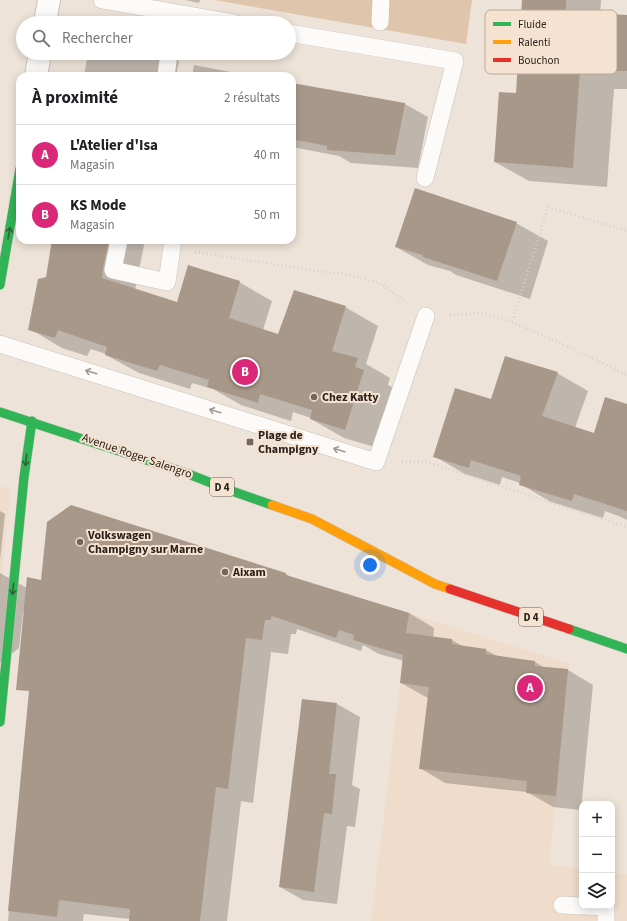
<!DOCTYPE html>
<html lang="fr">
<head>
<meta charset="utf-8">
<style>
	body { margin:0; font-family:"Source Sans 3",sans-serif; background:#f2f2f2; color:#202124 }
	.controls { position:absolute; right:12px; bottom:12px; display:grid; overflow:hidden; border-radius:8px; box-shadow:0 2px 10px #0003 }
	.controls button { width:36px; height:36px; display:grid; place-items:center; padding:0; border:0; border-bottom:1px solid #e0e0e0; background:#fff; color:#202124; font:20px sans-serif }
	.you { position:absolute; left:370px; top:565px; width:14px; height:14px; margin:-10px; border:3px solid #fff; border-radius:50%; background:#1a73e8; box-shadow:0 0 0 6px #1a73e833 }
	.badge { display:grid; place-items:center; width:26px; height:26px; border-radius:50%; background:#db2777; color:#fff; font-size:13px; font-weight:700 }
	.pin { position:absolute; translate:-50% -50%; border:2px solid #fff; box-shadow:0 1px 4px #0006 }
	.list { margin:0; padding:0; list-style:none }
	h2 { display:flex; justify-content:space-between; align-items:center; height:52px; margin:0; padding:0 16px; font-size:17px }
	h2 small { font-size:13px; font-weight:400; color:#757577 }
	.list li { display:grid; grid-template-columns:26px 1fr auto; gap:12px; align-items:center; box-sizing:border-box; height:60px; padding:0 16px; border-top:1px solid #e0e0e0 }
	.list b { display:block; font-size:15px; white-space:nowrap }
	.list p { margin:0; font-size:13px; white-space:nowrap; color:#757577 }
	.list em { font-size:13px; font-style:normal; color:#757577 }
	.icon { flex:none; width:22px; height:22px; fill:none; stroke:currentColor; stroke-width:2; stroke-linecap:round; stroke-linejoin:round }
	.map { position:relative; flex:none; width:627px; height:921px; overflow:hidden }
	.search { position:absolute; background:#fff; box-shadow:0 2px 10px #0003; left:16px; top:16px; width:280px; height:44px; display:flex; align-items:center; gap:10px; box-sizing:border-box; padding:0 14px; border-radius:22px; color:#757577; font-size:15px }
	.panel { position:absolute; background:#fff; box-shadow:0 2px 10px #0003; left:16px; top:72px; width:280px; height:172px; border-radius:12px }
	.map>svg:first-child { display:block }
</style>
</head>
<body>
<div class="map">
<svg width="627" height="921" viewBox="0 0 627 921">
	<rect width="100%" height="100%" fill="#eee3d8"/>
	<g fill="#efdcca">
		<path d="M0,486l10,3 -10,104z"/>
		<path d="M409,613l160,51 -20,201 33,4v37h30v-34l15,2v47h-256z"/>
	</g>
	<path fill="#e0c5ad" d="M214,0h258l-6,44z"/>
	<g fill="#0003">
		<path d="M185,0h15l-1,3z"/>
		<path d="M523,0h78l-1,15 27,1v73h-13l-7,98 -78,-6 -34,-19 22,-68z"/>
		<path d="M88,53h77l14,8 -3,15h-92z"/>
		<path d="M194,65l57,11h-59z"/>
		<path d="M292,86l113,18 23,13 -10,51 -67,-5 -12,-7 -47,-9z"/>
		<path d="M516,223l32,18 -18,58 -74,-24 -6,-4 -22,-6 -32,-18z"/>
		<path d="M53,240h92l-10,50 42,13 62,-21 33,19 -9,29 16,5 66,-28 33,19 -12,38 24,14 -2,7 9,4 -19,59 -34,-10 -33,-19v-1l-18,-6 -2,9 -50,-16 -28,-16 -21,-6 -2,6 -51,-16 -33,-18v-1l-15,-5 -4,7 -25,-8 -32,-19 17,-52z"/>
		<path d="M557,373l31,18 -13,37 19,6 33,-29v115l-6,-3 -16,-6 -2,7 -52,-16 -31,-18v-1l-18,-6 -2,8 -35,-11 -31,-18 58,-55z"/>
		<path d="M0,511l5,3 -5,46z"/>
		<path d="M0,573l27,15 15,-7 244,-7 6,4 117,35 25,15 -1,10 19,2 12,7 22,3 13,7 36,5 10,6 23,2 25,15 -12,125 -28,-3 -26,-15 -82,-9 -25,-15 9,-70 -3,-1 -25,-14 3,-22 -25,-7 -16,-9 -2,6 -64,-22 -1,5h-5l-3,20 -17,-2 -18,151 -12,-2 -14,120h-97v-2l-46,-5 -1,7h-75l30,-301 -15,-8 -4,36 -19,15z"/>
		<path d="M337,704l23,13 -8,68 8,4 -5,38 -8,-1 -10,78 -34,-4 -23,-13z"/>
	</g>
	<g fill="#a89889">
		<path d="M522,0h44v12l61,3v56l-47,-1 -7,98 -79,-6 5,-70 17,1z"/>
		<path d="M292,83l113,20 -10,52 -68,-5v-4l-35,-7z"/>
		<path d="M415,188l102,34 -20,59 -74,-24v-2l-28,-8z"/>
		<path d="M52,240h57l-6,28 -1,10 75,24 11,-37 52,16 -11,37 49,16 16,-44 52,16 -14,45 26,7 -3,9 9,3 -19,60 -35,-11 2,-9 -52,-16 -2,9 -51,-16 2,-7 -49,-15 -3,6 -52,-16 2,-8 -49,-17 -3,8 -27,-8 10,-51 8,-2z"/>
		<path d="M505,356l53,16 -16,44 52,17 11,-36 22,7v107l-53,-17 -2,7 -53,-16 2,-9 -50,-16 -2,8 -36,-11 22,-69 36,11z"/>
		<path d="M71,505l215,68v2l123,38 -3,20 46,6v5l34,5v5l49,7v5l33,3 -12,127 -30,-3 1,-12 -108,-12 10,-82 -29,-4 3,-28 -50,-15 1,-5 -15,-5 -3,8 -64,-22 -2,4h-5l-3,20 -16,-2 -18,151 -12,-2 -16,134h-71l1,-12 -71,-9 -2,17 -49,-6 21,-220 -13,-1 11,-113 14,3 6,-58z"/>
		<path d="M302,699l35,4 -8,71h7l-4,40 -8,-1 -10,79 -35,-5z"/>
	</g>
	<g fill="none" stroke-linecap="round" stroke-linejoin="round">
		<g stroke="#c9c0b8" stroke-width="18">
			<g id="lane">
				<path d="M102,0l132,23"/>
				<path d="M380,22l1,-22"/>
				<path d="M289,33l166,28 -30,117"/>
				<path d="M166,76l3,-23"/>
				<path d="M119,240l-6,30 54,12 6,-42"/>
				<path d="M0,344l376,118 50,-146"/>
				<path d="M562,905l20,1"/>
				<path d="M587,906l19,1v14"/>
			</g>
		</g>
		<g stroke="#c9c0b8" stroke-width="24">
			<g id="street">
				<path d="M45,23l4,-23"/>
				<path d="M36,76l4,-23"/>
			</g>
		</g>
		<g stroke="#c9c0b8" stroke-width="10">
			<g id="fast">
				<path d="M0,285l20,-116"/>
				<path d="M0,412l186,61 43,17 43,15"/>
				<path d="M569,629l58,20"/>
				<path d="M0,722l24,-245 8,-56"/>
			</g>
		</g>
		<g stroke="#c9c0b8" stroke-width="10">
			<path id="slow" d="M272,505l40,14 123,65 15,5"/>
		</g>
		<g stroke="#c9c0b8" stroke-width="10">
			<path id="jam" d="M450,589l119,40"/>
		</g>
		<g stroke="#d3cfcd" stroke-width="2.5" stroke-dasharray="1 3" stroke-linecap="butt">
			<path d="M195,252l123,19 27,3 35,9 26,19"/>
			<path d="M450,315l34,-2 28,9 36,-115 79,24"/>
			<path d="M512,322l59,26 56,27"/>
			<path d="M402,462h25l200,65"/>
		</g>
		<use href="#lane" stroke="#fcfbf9" stroke-width="17"/>
		<use href="#street" stroke="#fcfbf9" stroke-width="22"/>
		<use href="#fast" stroke="#30b455" stroke-width="9"/>
		<use href="#slow" stroke="#ff9f0a" stroke-width="9"/>
		<use href="#jam" stroke="#e5322d" stroke-width="9"/>
	</g>
	<defs><path id="oneway-shaft" d="M-6 0H5M1.5-3L5.5 0L1.5 3" fill="none" stroke-width="1.6" stroke-linecap="round" stroke-linejoin="round"/></defs>
	<g stroke="#2d6436">
		<use href="#oneway-shaft" transform="translate(9 233) rotate(-80)"/>
		<use href="#oneway-shaft" transform="translate(26 460) rotate(98)"/>
		<use href="#oneway-shaft" transform="translate(13 589) rotate(96)"/>
	</g>
	<g stroke="#9e9996">
		<use href="#oneway-shaft" transform="translate(91 372) rotate(-163)"/>
		<use href="#oneway-shaft" transform="translate(215 411) rotate(-163)"/>
		<use href="#oneway-shaft" transform="translate(339 450) rotate(-163)"/>
	</g>
	<g fill="#6f665e" stroke="#f6e2d0" stroke-width="1.5">
		<circle cx="314" cy="397" r="4"/>
		<rect x="246" y="438" width="8" height="8" rx="2"/>
		<circle cx="80" cy="542" r="4"/>
		<circle cx="225" cy="572" r="4"/>
	</g>
	<g text-anchor="middle" dominant-baseline="central" stroke-width="4" stroke-linejoin="round" paint-order="stroke">
		<g fill="#f6e2d0" stroke="#675c52" stroke-width="1">
			<rect x="210" y="478" width="24" height="18" rx="3"/>
			<rect x="519" y="608" width="24" height="18" rx="3"/>
		</g>
		<g font-size="11" font-weight="bold" fill="#2a221c">
			<text x="222" y="487">D 4</text>
			<text x="531" y="617">D 4</text>
		</g>
		<g font-size="12" font-weight="bold" fill="#2a221c" stroke="#f6e2d0" text-anchor="start">
			<text x="322" y="397">Chez Katty</text>
			<text x="258" y="435">Plage de<tspan x="258" dy="14">Champigny</tspan></text>
			<text x="88" y="535">Volkswagen<tspan x="88" dy="14">Champigny sur Marne</tspan></text>
			<text x="233" y="572">Aixam</text>
		</g>
		<g font-size="12" fill="#2a221c" stroke="#f6e2d0">
			<text transform="translate(137 456) rotate(19)">Avenue Roger Salengro</text>
		</g>
	</g>
	<rect x="485" y="10" width="132" height="64" rx="6" fill="#f6e2d0" stroke="#b9a89a" stroke-width="1"/>
	<rect x="493" y="22" width="18" height="4" fill="#30b455"/>
	<rect x="493" y="40" width="18" height="4" fill="#ff9f0a"/>
	<rect x="493" y="58" width="18" height="4" fill="#e5322d"/>
	<g font-size="11" fill="#2a221c">
		<text x="518" y="28">Fluide</text>
		<text x="518" y="46">Ralenti</text>
		<text x="518" y="64">Bouchon</text>
	</g>
</svg>
<div class="controls">
<button>+</button>
<button>−</button>
<button><svg class="icon" aria-label="layers" viewBox="0 0 24 24"><path d="M12 4l9 5-9 5-9-5zM3 14l9 5 9-5"/></svg></button>
</div>
<div class="you"></div>
<div class="pin badge" style="left:530px;top:688px">A</div>
<div class="pin badge" style="left:245px;top:372px">B</div>
<div class="search"><svg class="icon" aria-label="search" viewBox="0 0 24 24"><circle cx="10" cy="10" r="6"/><path d="M15 15l6 6"/></svg>Rechercher</div>
<section class="panel">
<h2>À proximité<small>2 résultats</small></h2>
<ul class="list">
<li><span class="badge">A</span><div><b>L'Atelier d'Isa</b><p>Magasin</p></div><em>40 m</em></li>
<li><span class="badge">B</span><div><b>KS Mode</b><p>Magasin</p></div><em>50 m</em></li>
</ul>
</section>
</div>
</body>
</html>
